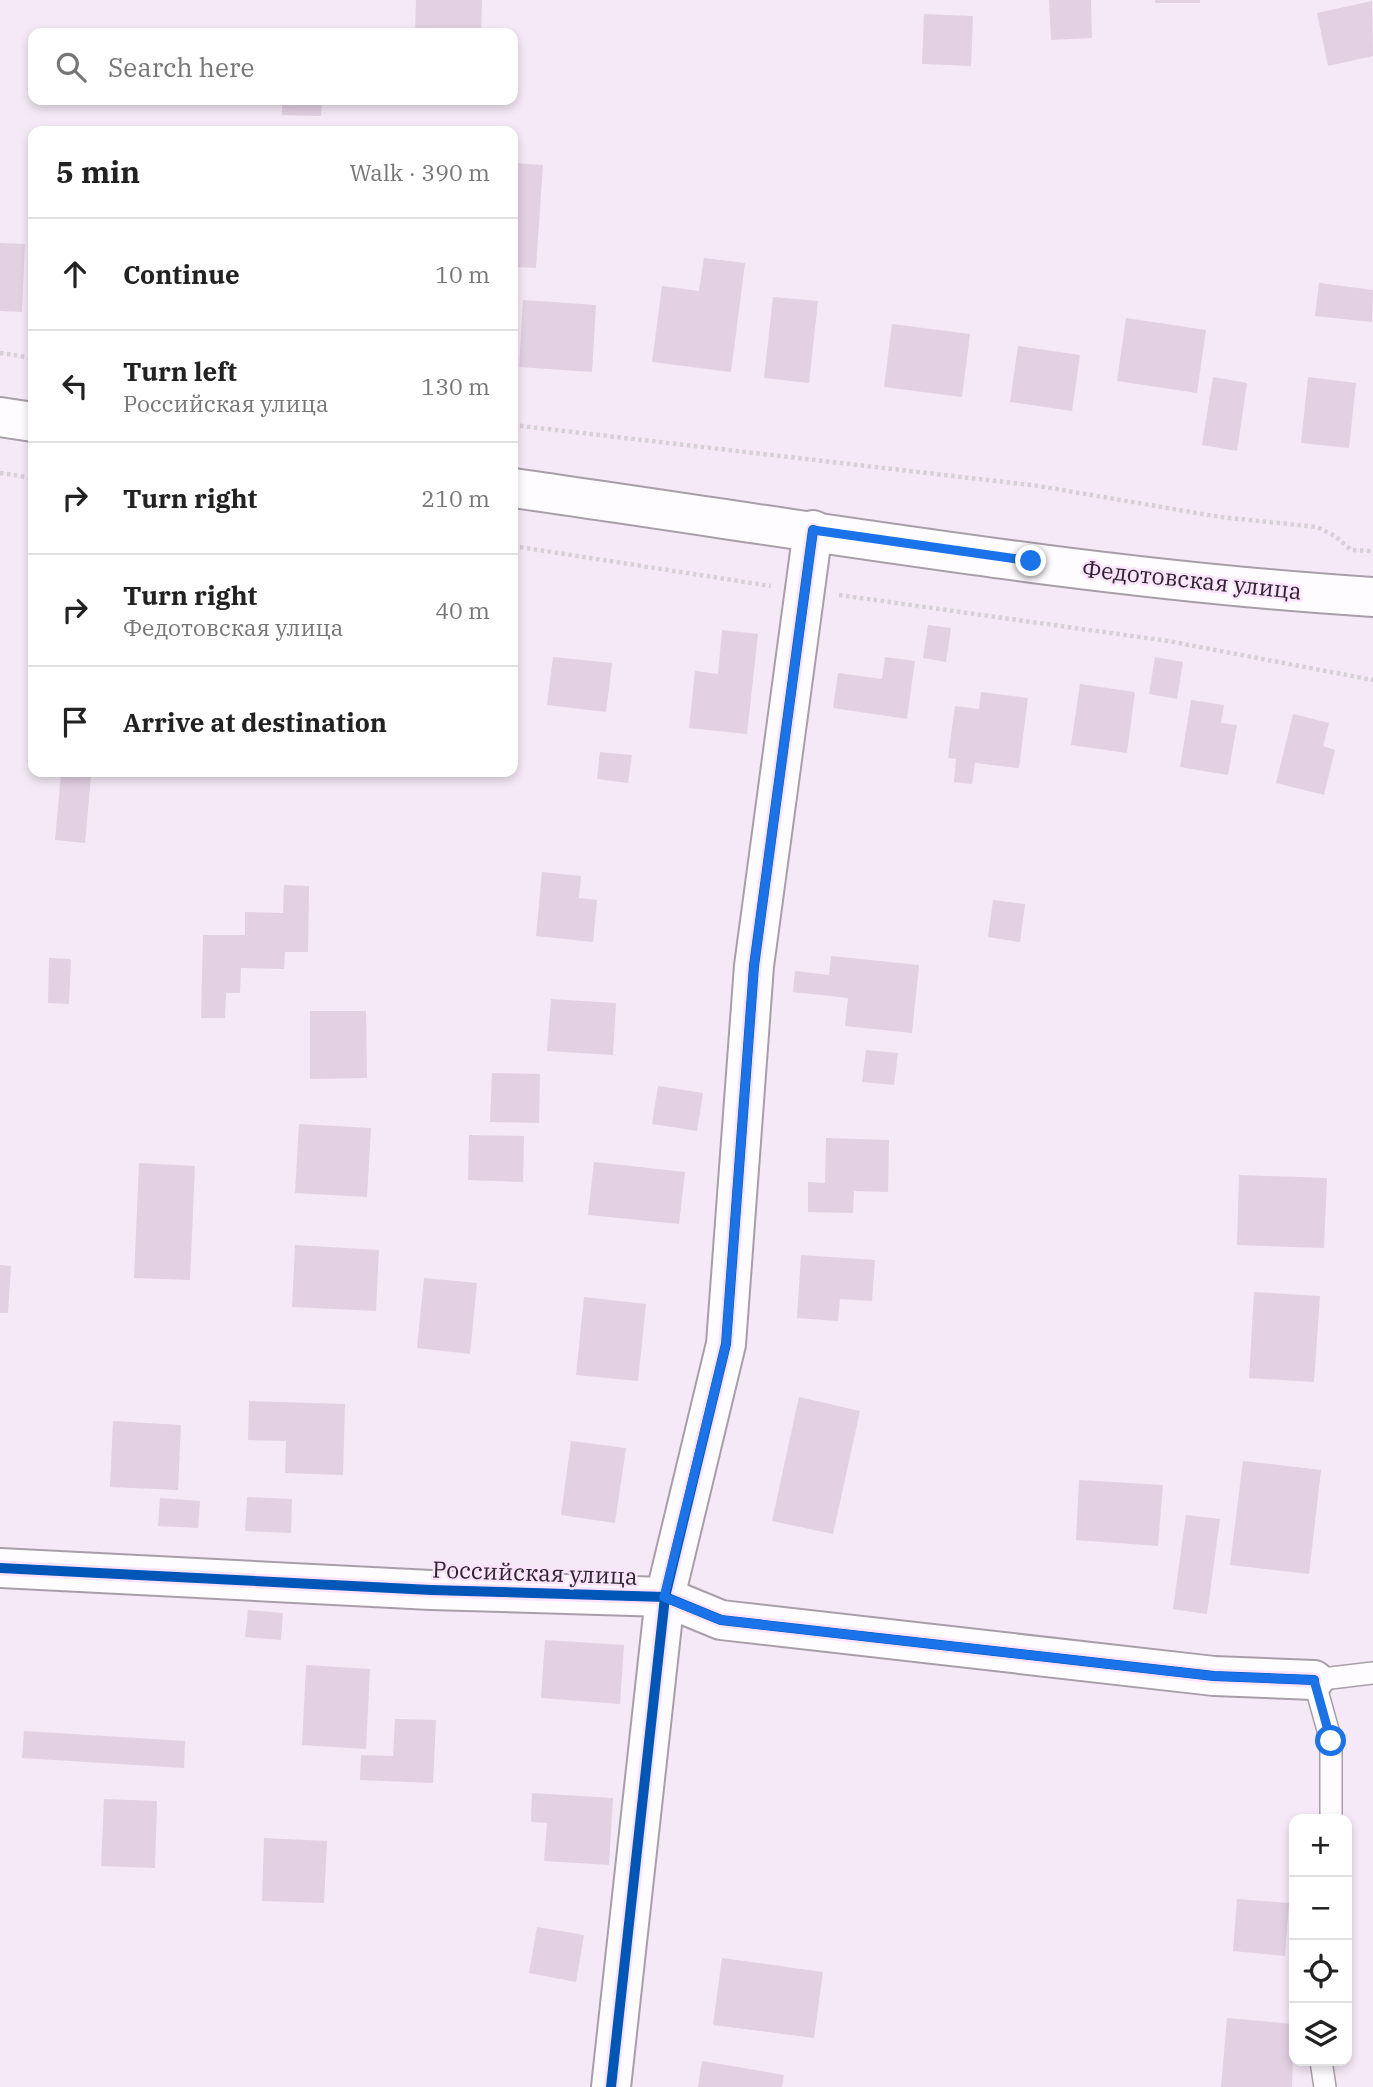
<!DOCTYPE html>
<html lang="en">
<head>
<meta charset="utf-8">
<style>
	body { margin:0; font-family:"IBM Plex Serif",serif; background:#f6f6f6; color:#222 }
	.controls { position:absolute; right:21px; bottom:21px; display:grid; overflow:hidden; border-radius:14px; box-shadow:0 4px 10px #0003 }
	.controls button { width:63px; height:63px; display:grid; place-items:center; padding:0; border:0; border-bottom:2px solid #e0e0e0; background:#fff; color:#222; font:35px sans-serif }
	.stop { position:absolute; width:21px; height:21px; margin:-16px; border:5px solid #1a73e8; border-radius:50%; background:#fff }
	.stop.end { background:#1a73e8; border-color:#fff; box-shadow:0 2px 7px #0008 }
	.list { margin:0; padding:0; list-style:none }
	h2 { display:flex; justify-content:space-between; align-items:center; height:91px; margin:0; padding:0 28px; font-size:30px }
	h2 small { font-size:23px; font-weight:400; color:#767676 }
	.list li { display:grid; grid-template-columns:46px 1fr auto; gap:21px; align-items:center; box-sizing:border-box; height:112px; padding:0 28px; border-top:2px solid #e0e0e0 }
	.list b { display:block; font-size:26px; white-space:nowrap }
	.list p { margin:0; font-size:23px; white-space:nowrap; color:#767676 }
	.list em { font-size:23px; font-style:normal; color:#767676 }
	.icon { flex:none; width:38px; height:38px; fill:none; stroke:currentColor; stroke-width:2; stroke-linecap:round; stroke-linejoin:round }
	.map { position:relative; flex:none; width:1373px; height:2087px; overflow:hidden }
	.search { position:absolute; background:#fff; box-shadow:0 4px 10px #0003; left:28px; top:28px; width:490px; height:77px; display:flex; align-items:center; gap:18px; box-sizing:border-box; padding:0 24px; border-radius:14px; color:#767676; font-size:26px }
	.panel { position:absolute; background:#fff; box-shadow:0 4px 10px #0003; left:28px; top:126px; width:490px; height:651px; border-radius:14px }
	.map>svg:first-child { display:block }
</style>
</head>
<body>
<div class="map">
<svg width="1373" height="2087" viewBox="0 0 1373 2087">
	<rect width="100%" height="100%" fill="#f6e9f7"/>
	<g fill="#e2d0e3">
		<path d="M416,0h66l-1,33h-66z"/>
		<path d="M1049,0h42l1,38 -41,2z"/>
		<rect x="1155" y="0" width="45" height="3"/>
		<path d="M1372,1l1,55 -45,10 -11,-53z"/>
		<path d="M924,14l49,2 -2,50 -49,-2z"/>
		<path d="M282,100h40l-1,16 -39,-1z"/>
		<path d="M514,163l29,2 -7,103 -23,-1z"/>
		<path d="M0,243l25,1 -3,68 -22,-1z"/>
		<path d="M704,258l41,5 -14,109 -79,-10 10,-76 37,5z"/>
		<path d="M1319,283l54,7 -1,32 -57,-6z"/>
		<path d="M773,297l45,4 -9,82 -45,-5z"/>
		<path d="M523,300l73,5 -4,67 -73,-5z"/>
		<path d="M1126,318l80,12 -9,63 -80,-12z"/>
		<path d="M892,324l78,10 -8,63 -78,-10z"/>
		<path d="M1018,346l62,9 -8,56 -62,-9z"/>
		<path d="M1213,377l34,6 -10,68 -35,-6z"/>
		<path d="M1308,377l48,6 -7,65 -48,-5z"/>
		<path d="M928,625l23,3 -5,34 -23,-4z"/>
		<path d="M722,630l36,4 -11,100 -58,-6 6,-57 23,3z"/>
		<path d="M553,657l59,6 -6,49 -59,-7z"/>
		<path d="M885,657l30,4 -8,58 -74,-11 5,-35 44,6z"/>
		<path d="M1155,657l28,5 -6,37 -28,-5z"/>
		<path d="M1080,684l55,8 -8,61 -56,-8z"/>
		<path d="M981,692l47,6 -9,70 -44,-5 -3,21 -18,-2 2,-23 -8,-1 7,-52 24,3z"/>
		<path d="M1191,700l33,5 -3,18 16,2 -9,50 -48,-8z"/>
		<path d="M1293,714l36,9 -6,23 12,4 -11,45 -48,-12z"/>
		<path d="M600,752l32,3 -4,28 -31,-4z"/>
		<path d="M61,774l30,3 -6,66 -30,-3z"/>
		<path d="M542,872l39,4 -2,22 18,2 -4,42 -57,-6z"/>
		<path d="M284,885l25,1 -1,66h-23l-1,17 -43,-1 -1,25h-14l-1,25h-24l2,-83h42v-23l38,1z"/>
		<path d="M993,900l32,4 -5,38 -32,-5z"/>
		<path d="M831,956l88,9 -7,68 -67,-7 3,-28 -55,-6 2,-21 34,4z"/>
		<path d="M49,958l22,1 -2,45 -21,-1z"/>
		<path d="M551,999l65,4 -3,52 -66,-4z"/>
		<path d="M310,1011h56l1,67 -57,1z"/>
		<path d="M866,1050l32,3 -4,32 -32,-3z"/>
		<path d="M492,1073l48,1 -1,49 -49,-1z"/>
		<path d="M658,1086l45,7 -6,38 -45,-7z"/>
		<path d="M299,1124l72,4 -4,69 -72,-4z"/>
		<path d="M469,1135l55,1 -1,46 -55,-2z"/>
		<path d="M826,1138l63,2 -1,52 -34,-1 -1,22 -45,-1v-30l17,1z"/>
		<path d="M594,1162l91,10 -6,52 -91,-9z"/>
		<path d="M139,1163l56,3 -5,114 -56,-2z"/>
		<path d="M1239,1175l88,3 -3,70 -87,-3z"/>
		<path d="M295,1245l84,5 -3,61 -84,-4z"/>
		<path d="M801,1255l74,5 -3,41 -32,-2 -2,22 -41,-3z"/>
		<path d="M0,1265l11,1 -3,47h-8z"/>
		<path d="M424,1278l53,5 -7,71 -53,-6z"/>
		<path d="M1254,1292l66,4 -6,86 -65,-4z"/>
		<path d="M584,1297l62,7 -8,77 -62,-6z"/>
		<path d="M799,1397l61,14 -27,123 -61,-13z"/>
		<path d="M249,1401l96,3 -2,71 -58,-2 1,-32 -38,-1z"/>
		<path d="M113,1421l68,4 -3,65 -68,-3z"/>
		<path d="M571,1441l55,7 -11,75 -54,-8z"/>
		<path d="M1243,1461l78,9 -12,104 -79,-9z"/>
		<path d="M1079,1480l84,5 -5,61 -82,-6z"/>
		<path d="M247,1497l45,2 -1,34 -46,-2z"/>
		<path d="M160,1498l40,3 -2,27 -40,-2z"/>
		<path d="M1186,1515l34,4 -13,95 -34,-5z"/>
		<path d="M248,1610l35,3 -2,27 -36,-3z"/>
		<path d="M545,1640l79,5 -4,59 -79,-6z"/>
		<path d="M306,1665l64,4 -4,80 -64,-4z"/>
		<path d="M395,1719l41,1 -3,63 -73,-3 1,-25 32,1z"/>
		<path d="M24,1731l161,10 -1,27 -162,-10z"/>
		<path d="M532,1793l81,5 -4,67 -65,-4 3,-38 -16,-1z"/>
		<path d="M104,1799l53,2 -2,67 -54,-2z"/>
		<path d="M264,1838l63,3 -3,62 -62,-2z"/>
		<path d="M1237,1899l52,4 -4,53 -52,-5z"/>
		<path d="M537,1927l47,8 -8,47 -47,-9z"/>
		<path d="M722,1958l101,14 -9,66 -101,-13z"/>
		<path d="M1227,2018l67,6 -2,63h-71z"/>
		<path d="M702,2061l82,14 -2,12h-84z"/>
	</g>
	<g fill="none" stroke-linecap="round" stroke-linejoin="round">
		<g stroke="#a89ea9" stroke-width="24">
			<g id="lane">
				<path d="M1331,1819v-78l-17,-61 59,-7"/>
				<path d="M1321,2061l4,26"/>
			</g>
		</g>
		<g stroke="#a89ea9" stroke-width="42">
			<g id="street">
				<path d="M0,1568l431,22 234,7 56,23 493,56 100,4"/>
				<path d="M611,2087l54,-490 61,-253 28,-378 59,-436"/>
			</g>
		</g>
		<g stroke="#a89ea9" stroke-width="42">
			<g id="secondary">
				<path d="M0,417l33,5"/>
				<path d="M513,488c285,40 572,91 860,109"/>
			</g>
		</g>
		<g stroke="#d5d0d5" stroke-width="4.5" stroke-dasharray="3.5 3.5" stroke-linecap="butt">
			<path d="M0,353l33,5"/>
			<path d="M513,425l526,61 181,31 97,10 18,9 16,14 22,1"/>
			<path d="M0,473l33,5"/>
			<path d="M513,546l258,40"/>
			<path d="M839,595l329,46 205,39"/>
		</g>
		<use href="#lane" stroke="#fefcfe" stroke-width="21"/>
		<use href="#street" stroke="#fefcfe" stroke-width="38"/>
		<use href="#secondary" stroke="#fefcfe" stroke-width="38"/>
		<g stroke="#fbe3fd" stroke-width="15">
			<g id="cycleway">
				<path d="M0,1568l431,22 234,7 56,23 493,56 100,4"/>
				<path d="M611,2087l54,-490 61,-253 28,-378 59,-436"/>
			</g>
		</g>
		<use href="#cycleway" stroke="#0057b8" stroke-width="10"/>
	</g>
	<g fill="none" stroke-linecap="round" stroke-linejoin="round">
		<path stroke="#1a73e8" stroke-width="9" d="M1031,561l-218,-31 -59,436 -28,378 -62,253 57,23 493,56 100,4 17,61"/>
	</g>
	<g text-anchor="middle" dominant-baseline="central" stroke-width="5" stroke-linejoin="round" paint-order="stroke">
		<g font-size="23" fill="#2d242d" stroke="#fbe3fd">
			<text transform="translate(1192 579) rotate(6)">Федотовская улица</text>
			<text transform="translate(535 1572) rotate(2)">Российская улица</text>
		</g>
	</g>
</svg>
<div class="controls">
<button>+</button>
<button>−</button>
<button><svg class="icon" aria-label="locate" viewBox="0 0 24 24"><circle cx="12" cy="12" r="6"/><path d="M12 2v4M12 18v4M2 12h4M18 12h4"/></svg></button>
<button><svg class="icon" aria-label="layers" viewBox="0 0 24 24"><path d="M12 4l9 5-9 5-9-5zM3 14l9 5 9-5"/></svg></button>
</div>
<div class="stop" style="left:1331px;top:1741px"></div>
<div class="stop end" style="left:1031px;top:561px"></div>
<div class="search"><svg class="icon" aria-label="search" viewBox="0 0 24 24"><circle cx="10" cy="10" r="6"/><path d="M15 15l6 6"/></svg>Search here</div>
<section class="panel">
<h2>5 min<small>Walk · 390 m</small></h2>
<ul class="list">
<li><svg class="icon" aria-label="ahead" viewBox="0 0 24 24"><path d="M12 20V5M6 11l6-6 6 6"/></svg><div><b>Continue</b></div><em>10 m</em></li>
<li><svg class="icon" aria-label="left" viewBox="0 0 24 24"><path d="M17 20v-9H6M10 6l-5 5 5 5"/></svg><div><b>Turn left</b><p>Российская улица</p></div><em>130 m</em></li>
<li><svg class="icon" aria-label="right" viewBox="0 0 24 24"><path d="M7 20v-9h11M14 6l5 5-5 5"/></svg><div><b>Turn right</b></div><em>210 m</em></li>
<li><svg class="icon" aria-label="right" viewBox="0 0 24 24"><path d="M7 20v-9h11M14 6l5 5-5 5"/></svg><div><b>Turn right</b><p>Федотовская улица</p></div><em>40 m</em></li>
<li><svg class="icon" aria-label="arrive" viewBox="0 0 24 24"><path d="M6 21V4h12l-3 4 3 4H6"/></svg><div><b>Arrive at destination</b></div></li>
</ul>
</section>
</div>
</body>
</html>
